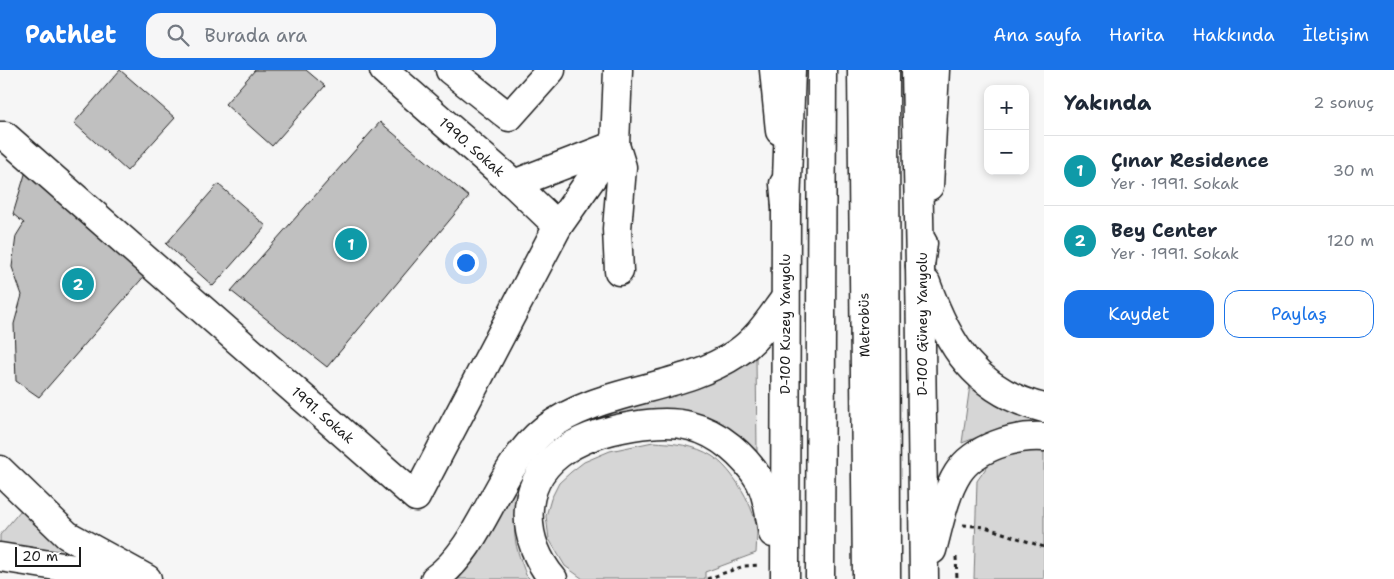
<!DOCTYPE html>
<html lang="tr">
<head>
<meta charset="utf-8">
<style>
	body { margin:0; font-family:"Shantell Sans",sans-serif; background:#f6f6f7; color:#1f2937 }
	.controls { position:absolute; right:15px; top:15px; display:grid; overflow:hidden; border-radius:10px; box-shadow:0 2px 8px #0003 }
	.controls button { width:45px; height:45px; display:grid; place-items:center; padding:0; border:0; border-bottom:1px solid #e0e1e3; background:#fff; color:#1f2937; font:25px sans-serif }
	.scale { position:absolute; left:15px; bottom:12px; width:66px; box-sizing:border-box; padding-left:5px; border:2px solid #1c1c1c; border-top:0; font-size:14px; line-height:18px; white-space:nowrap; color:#1c1c1c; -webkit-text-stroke:4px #fff; paint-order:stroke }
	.you { position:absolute; left:465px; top:192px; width:18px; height:18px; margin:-12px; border:4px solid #fff; border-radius:50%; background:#1a73e8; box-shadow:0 0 0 8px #1a73e833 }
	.badge { display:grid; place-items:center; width:32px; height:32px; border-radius:50%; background:#1a73e8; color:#fff; font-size:16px; font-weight:700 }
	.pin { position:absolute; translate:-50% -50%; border:2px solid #fff; box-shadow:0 1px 5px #0006 }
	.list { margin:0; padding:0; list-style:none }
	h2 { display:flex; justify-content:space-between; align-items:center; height:65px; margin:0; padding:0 20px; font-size:21px }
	h2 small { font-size:16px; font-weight:400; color:#747a83 }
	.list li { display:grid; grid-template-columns:32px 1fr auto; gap:15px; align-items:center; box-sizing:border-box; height:70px; padding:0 20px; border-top:1px solid #e0e1e3 }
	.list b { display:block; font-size:19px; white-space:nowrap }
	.list p { margin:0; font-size:16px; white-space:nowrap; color:#747a83 }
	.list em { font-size:16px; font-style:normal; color:#747a83 }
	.actions { display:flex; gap:10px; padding:15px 20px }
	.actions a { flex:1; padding:11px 0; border:1px solid #1a73e8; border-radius:15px; text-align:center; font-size:18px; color:#1a73e8 }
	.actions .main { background:#1a73e8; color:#fff }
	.icon { flex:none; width:28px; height:28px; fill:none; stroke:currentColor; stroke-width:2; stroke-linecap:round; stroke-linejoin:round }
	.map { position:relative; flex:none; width:1044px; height:509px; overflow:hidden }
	header { display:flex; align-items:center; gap:30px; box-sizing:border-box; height:70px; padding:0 25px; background:#1a73e8; color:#fff }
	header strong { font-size:24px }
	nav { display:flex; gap:28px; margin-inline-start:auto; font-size:18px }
	.search { width:350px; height:45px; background:#f6f6f7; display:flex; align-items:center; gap:12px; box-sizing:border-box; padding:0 18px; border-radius:15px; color:#747a83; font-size:19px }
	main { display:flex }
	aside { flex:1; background:#fff }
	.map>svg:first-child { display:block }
</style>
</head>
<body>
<header>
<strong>Pathlet</strong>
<div class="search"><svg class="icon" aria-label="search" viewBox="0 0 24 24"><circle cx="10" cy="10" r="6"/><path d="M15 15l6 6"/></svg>Burada ara</div>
<nav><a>Ana sayfa</a><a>Harita</a><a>Hakkında</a><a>İletişim</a></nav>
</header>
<main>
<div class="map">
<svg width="1044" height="509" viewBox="0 0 1044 509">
	<rect width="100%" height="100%" fill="#f6f6f6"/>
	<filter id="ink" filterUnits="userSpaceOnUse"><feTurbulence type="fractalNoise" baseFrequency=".02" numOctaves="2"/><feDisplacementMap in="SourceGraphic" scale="10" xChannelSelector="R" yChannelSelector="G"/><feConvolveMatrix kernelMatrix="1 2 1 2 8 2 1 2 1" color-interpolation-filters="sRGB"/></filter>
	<g filter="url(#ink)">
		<g fill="#d6d6d6" stroke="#797979">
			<path d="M752,285l4,2 1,95 -12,-11 -167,-12c-8,4 -17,7 -25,12 -31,20 -41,61 -38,96 1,13 7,26 11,38l4,4h-75l76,-125 40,-30 139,-41 18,-10z"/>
			<path d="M970,315l33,22 41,14v5l-43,2 -39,15z"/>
			<path d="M653,372c20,1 42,3 59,14 21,13 45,54 45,78 0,6 -1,13 -1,19l-51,19v7h-122l-18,-13 -16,-27 -3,-23 5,-17 8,-16 12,-11 13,-10 26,-11z"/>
			<path d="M1044,379v130h-70l3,-98 14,-20 29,-9z"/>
			<path d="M21,440l28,25 25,16 -2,5 -72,-8v-13z"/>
		</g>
		<g fill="#c0c0c0" stroke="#1c1c1c">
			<path d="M120,0l55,48 -48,53 -53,-48z"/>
			<path d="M255,0h51l19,16 -53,60 -47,-42z"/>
			<path d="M380,52l89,75 -142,170 -96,-76z"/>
			<path d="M26,101l121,102 -108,124 -23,-16 -2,-57 8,-29 -10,-28 4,-31 8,-13 -11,-9z"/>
			<path d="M218,114l48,42 -53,60 -47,-42z"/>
		</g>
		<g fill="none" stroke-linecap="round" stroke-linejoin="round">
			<g stroke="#1c1c1c" stroke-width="31">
				<g id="minor">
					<path d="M450,0l59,47 42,-47"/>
					<path d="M862,0l5,509"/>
					<path d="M0,66h5l411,361 142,-271 57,-81 3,-75"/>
					<path d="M615,75l7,22 -5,62 2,42"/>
				</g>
			</g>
			<g stroke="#1c1c1c" stroke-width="31">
				<g id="major">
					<path d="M384,0l130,114 44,42"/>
					<path d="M774,0l6,61"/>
					<path d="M514,114l101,-39"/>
					<path d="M784,114l2,22 -1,373"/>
					<path d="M929,116l6,-116"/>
					<path d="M923,173l-3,23 4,313"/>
					<path d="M926,213c22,62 50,109 118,125"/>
					<path d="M0,400l67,65 80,44"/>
					<path d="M932,480c7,-25 12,-55 26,-77 16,-25 57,-38 86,-36"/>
					<path d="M0,487l131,21"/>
					<path d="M435,509c49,-35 61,-111 109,-149 56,-43 135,-38 193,-77 20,-13 33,-34 47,-53"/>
					<path d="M553,509c-31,-37 -36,-93 6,-125 21,-16 49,-24 74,-28 18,-3 39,-5 57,0 29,7 55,30 70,55 8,16 10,35 13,52"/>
				</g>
			</g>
			<g stroke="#1c1c1c" stroke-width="31">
				<g id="highway">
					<path d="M885,0l1,509"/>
					<path d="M916,0l4,196"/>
					<path d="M786,136l5,-136"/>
					<path d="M820,509l2,-509"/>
				</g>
			</g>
			<g stroke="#1c1c1c" stroke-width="3" stroke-dasharray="4 4" stroke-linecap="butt">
				<path d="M963,455l22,2 59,20"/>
				<path d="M956,487l1,22"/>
				<path d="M707,509l37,-13 16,-1"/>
			</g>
			<use href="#minor" stroke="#fff" stroke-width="28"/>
			<use href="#major" stroke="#fff" stroke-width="28"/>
			<use href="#highway" stroke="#fff" stroke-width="28"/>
		</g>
	</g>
	<g text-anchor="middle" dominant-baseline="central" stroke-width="5" stroke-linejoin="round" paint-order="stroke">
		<g font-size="14" fill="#1c1c1c" stroke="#fff">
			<text transform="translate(472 77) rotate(41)">1990. Sokak</text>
			<text transform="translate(785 254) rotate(-90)">D-100 Kuzey Yanyolu</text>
			<text transform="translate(922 254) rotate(-90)">D-100 Güney Yanyolu</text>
			<text transform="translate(864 255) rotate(-91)">Metrobüs</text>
			<text transform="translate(323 345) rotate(41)">1991. Sokak</text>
		</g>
	</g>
</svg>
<div class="controls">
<button>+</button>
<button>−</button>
</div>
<div class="scale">20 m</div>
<div class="you"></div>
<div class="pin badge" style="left:351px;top:174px;background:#0f9aa8">1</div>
<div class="pin badge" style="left:78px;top:214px;background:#0f9aa8">2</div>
</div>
<aside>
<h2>Yakında<small>2 sonuç</small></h2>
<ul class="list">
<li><span class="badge" style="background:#0f9aa8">1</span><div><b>Çınar Residence</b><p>Yer · 1991. Sokak</p></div><em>30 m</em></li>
<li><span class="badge" style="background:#0f9aa8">2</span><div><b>Bey Center</b><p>Yer · 1991. Sokak</p></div><em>120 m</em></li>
</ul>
<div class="actions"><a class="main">Kaydet</a><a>Paylaş</a></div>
</aside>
</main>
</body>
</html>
